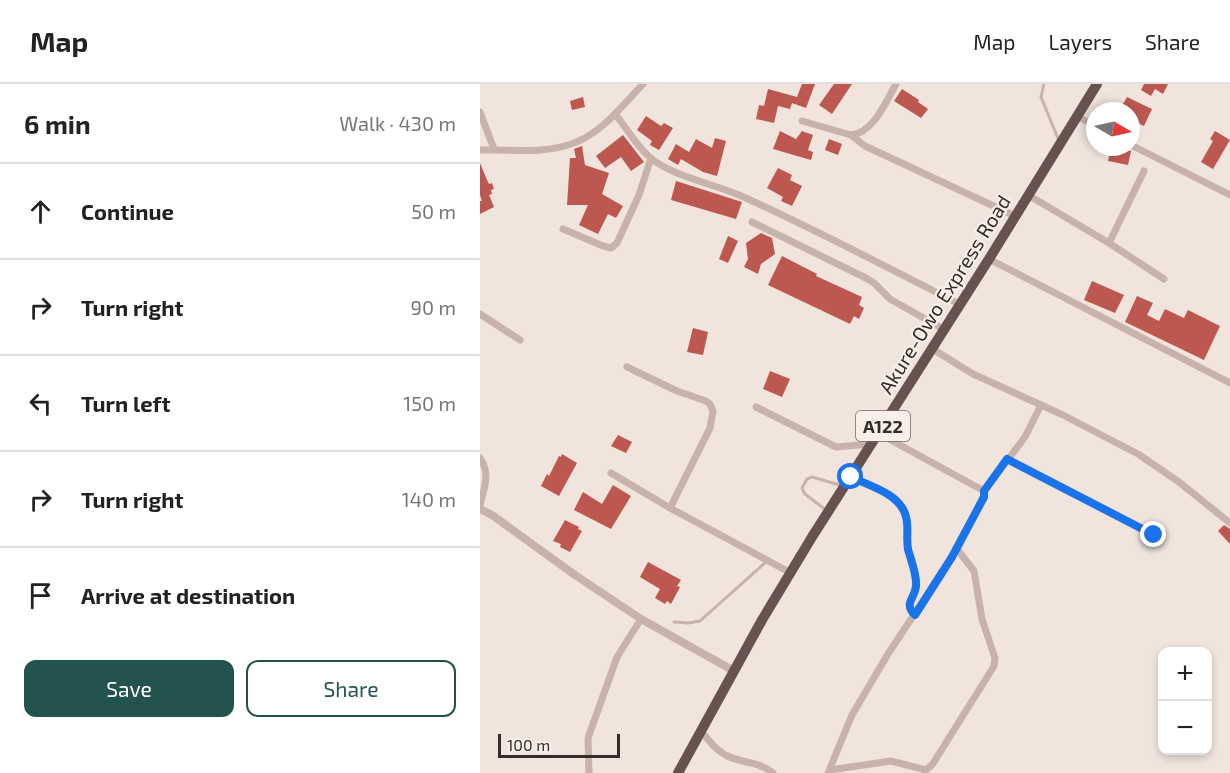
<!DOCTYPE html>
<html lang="en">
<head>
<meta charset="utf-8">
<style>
	body { margin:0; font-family:"Exo 2",sans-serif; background:#f6f6f6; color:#222 }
	.controls { position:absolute; right:18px; bottom:18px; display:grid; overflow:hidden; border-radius:12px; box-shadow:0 3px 9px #0003 }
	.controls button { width:54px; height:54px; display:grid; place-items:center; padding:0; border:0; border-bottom:2px solid #e0e0e0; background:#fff; color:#222; font:30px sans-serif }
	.compass { position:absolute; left:606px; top:18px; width:54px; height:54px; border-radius:50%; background:#fff; box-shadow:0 3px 9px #0003; rotate:99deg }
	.scale { position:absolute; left:18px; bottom:15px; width:122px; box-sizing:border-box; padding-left:6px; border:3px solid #352b29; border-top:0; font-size:16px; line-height:21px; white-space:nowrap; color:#352b29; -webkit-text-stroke:4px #f8efe9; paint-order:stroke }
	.stop { position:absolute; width:18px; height:18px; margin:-14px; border:4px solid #1a73e8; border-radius:50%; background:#fff }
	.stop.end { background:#1a73e8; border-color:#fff; box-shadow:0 2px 6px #0008 }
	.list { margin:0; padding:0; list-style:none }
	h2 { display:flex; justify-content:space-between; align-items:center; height:78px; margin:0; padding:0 24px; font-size:26px }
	h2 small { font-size:20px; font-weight:400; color:#767676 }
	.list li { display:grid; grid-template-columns:39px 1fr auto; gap:18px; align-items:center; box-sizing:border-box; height:96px; padding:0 24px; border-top:2px solid #e0e0e0 }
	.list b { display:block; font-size:22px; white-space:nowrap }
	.list em { font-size:20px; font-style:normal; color:#767676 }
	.actions { display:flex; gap:12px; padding:18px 24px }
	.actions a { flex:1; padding:14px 0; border:2px solid #22534f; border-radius:12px; text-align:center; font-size:21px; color:#22534f }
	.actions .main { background:#22534f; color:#fff }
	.icon { flex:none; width:33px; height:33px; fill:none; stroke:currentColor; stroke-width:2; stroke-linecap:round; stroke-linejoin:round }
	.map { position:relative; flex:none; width:750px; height:689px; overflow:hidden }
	header { display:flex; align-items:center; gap:36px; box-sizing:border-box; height:84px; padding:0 30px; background:#fff; border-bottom:2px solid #e0e0e0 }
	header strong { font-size:28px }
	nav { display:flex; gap:33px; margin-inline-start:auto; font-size:21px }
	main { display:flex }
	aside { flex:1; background:#fff }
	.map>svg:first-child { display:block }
</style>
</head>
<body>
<header>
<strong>Map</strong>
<nav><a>Map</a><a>Layers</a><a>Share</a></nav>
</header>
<main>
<aside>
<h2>6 min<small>Walk · 430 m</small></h2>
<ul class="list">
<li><svg class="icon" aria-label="ahead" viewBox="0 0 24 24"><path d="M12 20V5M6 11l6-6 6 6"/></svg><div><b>Continue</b></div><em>50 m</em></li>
<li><svg class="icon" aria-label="right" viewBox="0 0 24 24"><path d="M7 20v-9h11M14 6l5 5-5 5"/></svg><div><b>Turn right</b></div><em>90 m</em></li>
<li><svg class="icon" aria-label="left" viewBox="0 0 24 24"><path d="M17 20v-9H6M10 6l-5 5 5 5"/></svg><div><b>Turn left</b></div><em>150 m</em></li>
<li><svg class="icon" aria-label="right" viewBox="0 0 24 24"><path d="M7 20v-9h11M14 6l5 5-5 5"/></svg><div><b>Turn right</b></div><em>140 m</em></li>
<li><svg class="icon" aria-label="arrive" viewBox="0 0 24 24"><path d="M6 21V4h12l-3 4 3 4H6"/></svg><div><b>Arrive at destination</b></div></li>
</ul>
<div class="actions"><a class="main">Save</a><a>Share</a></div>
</aside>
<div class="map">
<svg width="750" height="689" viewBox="0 0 750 689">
	<rect width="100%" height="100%" fill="#f0e4dd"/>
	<g fill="#bc584f">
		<path d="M322,0h13l-9,24 -14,-5 -2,6 -12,-3 -4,17 -18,-4 3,-14 5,1 4,-17 29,8z"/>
		<path d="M354,0h18l-20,30 -13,-9z"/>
		<path d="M664,0h24l-5,10 -8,-5 -4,7 -10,-6z"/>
		<path d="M422,5l17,11 -1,2 10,7 -7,9 -27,-17z"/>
		<path d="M103,13l2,10 -13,3 -2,-9z"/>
		<path d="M647,13l25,12 -8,17 -13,-6v-9h-12z"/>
		<path d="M166,32l15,10 3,-3 9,5 -14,22 -9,-5 2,-4 -15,-11z"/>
		<path d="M300,47l16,8 6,-8 11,4 -5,15 5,2 -2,8 -38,-11z"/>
		<path d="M735,47l15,9 -17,29 -12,-7 12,-21 -3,-2z"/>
		<path d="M143,51l21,27 -13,9 -10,-14 -16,11 -9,-12z"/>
		<path d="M235,54l11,3 -9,35 -14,-4 -22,-13 -3,6 -10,-6 8,-15 13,8 7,-13 16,9z"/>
		<path d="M349,55l13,5 -4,11 -13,-5z"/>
		<path d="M102,62l3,19 24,8 -7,21 21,12 -7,12 -8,-4 -10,20 -19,-9 9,-20h-21l3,-47h6l-2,-9z"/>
		<path d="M631,63l20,4 -3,14 -20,-4z"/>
		<path d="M0,79l7,17 2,4 3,-1 2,6 -3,1 1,4 -3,1 5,12 -14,7v-13h2l-2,-6z"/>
		<path d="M298,84l14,7 -2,5 12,6 -10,20 -11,-5 2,-4 -16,-9z"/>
		<path d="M196,97l66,21 -6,17 -65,-19z"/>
		<path d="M281,149l11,5 3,16 -14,10 -3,10 -14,-7 4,-8 -2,-16z"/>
		<path d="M248,152l10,5 -10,22 -9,-4z"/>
		<path d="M302,172l35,18 -1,2 46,21 -3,8 5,3 -5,11 -5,-3 -4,8 -82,-39z"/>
		<path d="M612,197l32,14 -9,18 -31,-13z"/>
		<path d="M657,212l16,7 -6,12 12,6 6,-12 19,9 4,-8 32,16 -16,34 -79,-38z"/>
		<path d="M213,244l15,4 -5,23 -16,-3z"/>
		<path d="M290,287l20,8 -8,18 -19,-8z"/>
		<path d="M138,351l14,7 -6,11 -15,-7z"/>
		<path d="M82,370l15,9 -18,33 -18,-10 6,-12 2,2 10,-20 2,1z"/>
		<path d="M133,401l18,11 -20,33 -37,-19 9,-18 19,12z"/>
		<path d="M85,436l14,7 -1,2 4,2 -12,21 -10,-5 1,-3 -8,-3z"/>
		<path d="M744,441l6,4v15l-12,-13z"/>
		<path d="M168,478l33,18 -4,6 3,1 -9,17 -4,-3 -2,3 -10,-6 5,-9 -20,-12z"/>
	</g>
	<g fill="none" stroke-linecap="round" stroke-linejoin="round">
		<path stroke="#b39c94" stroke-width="1.5" stroke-dasharray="3 3" stroke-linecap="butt" d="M380,397c17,9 41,14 46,35 3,10 0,22 2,33 2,11 9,24 8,36 0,9 -6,14 -7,22"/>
		<g stroke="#c7b3aa" stroke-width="3">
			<path d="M564,0l-3,13 18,44"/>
			<path d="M347,427l-22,-17 -3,-6 5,-9 5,-2 28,8"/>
			<path d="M194,538l14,1 12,-2 67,-60"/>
		</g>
		<g stroke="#c7b3aa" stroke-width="7">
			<path d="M0,28l14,37"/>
			<path d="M135,30c12,14 23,35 38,46 27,19 63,24 93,38 72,33 143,70 213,106"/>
			<path d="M597,32l18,10"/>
			<path d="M322,37l49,14c22,-2 35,-33 45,-51"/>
			<path d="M371,51l14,11 150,70"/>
			<path d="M651,61l99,50"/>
			<path d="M0,66c29,-1 60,4 88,-5 32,-9 53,-38 75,-61"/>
			<path d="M548,111l81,48 35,-72"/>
			<path d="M272,138l114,56 8,5 16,16 53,30"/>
			<path d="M83,145l40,17 8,2 6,-5 22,-48 12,-37"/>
			<path d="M629,159l55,36"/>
			<path d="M509,175l241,124"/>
			<path d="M0,230l40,26"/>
			<path d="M451,264l42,26 88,40 77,40 41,28 51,41"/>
			<path d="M147,283l50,24 29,10 4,3 3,7 -3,17 -40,80"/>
			<path d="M276,323l80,40 35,-3"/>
			<path d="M0,374c11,16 4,30 0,47"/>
			<path d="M527,375l147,76"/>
			<path d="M131,389l59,35 121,65"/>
			<path d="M504,407l41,-54 16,-32"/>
			<path d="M221,647c6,7 12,16 20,21 15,12 37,8 52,21"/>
			<path d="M350,686l61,-9 35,9 6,-5 62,-99 1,-8 -13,-39 -8,-48 -17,-22"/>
			<path d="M109,689l-1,-35 29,-81 24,-38"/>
			<path d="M348,689l24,-58 36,-61 64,-97 32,-60v-6l-106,-58"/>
		</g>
		<path stroke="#c7b3aa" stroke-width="8" d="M0,425l12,6 83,60 66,44 93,52"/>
		<path stroke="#66524e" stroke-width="10" d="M198,689l84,-153 50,-83 177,-278 108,-175"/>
	</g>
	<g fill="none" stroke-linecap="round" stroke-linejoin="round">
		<path stroke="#1a73e8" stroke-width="8" d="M371,393c19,9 50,17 55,40 3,10 0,21 2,32 3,12 9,25 8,37 -1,13 -13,17 -1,29l37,-58 32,-60v-6l23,-32 147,76"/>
	</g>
	<g text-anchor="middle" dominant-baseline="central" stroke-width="4.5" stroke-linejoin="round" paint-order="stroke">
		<rect fill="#f8efe9" stroke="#706663" stroke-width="1.5" x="376" y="327" width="54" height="30" rx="4.5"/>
		<g font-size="18" font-weight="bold" fill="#352b29">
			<text x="403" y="342">A122</text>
		</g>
		<g font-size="20" fill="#352b29" stroke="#f8efe9">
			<text transform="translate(464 210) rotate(-58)">Akure-Owo Express Road</text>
		</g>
	</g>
</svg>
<div class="controls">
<button>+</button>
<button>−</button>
</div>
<svg class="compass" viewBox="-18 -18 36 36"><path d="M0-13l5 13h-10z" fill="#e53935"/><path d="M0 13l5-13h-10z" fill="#767676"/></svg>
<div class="scale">100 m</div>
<div class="stop" style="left:371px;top:393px"></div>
<div class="stop end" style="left:674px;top:451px"></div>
</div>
</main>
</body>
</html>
